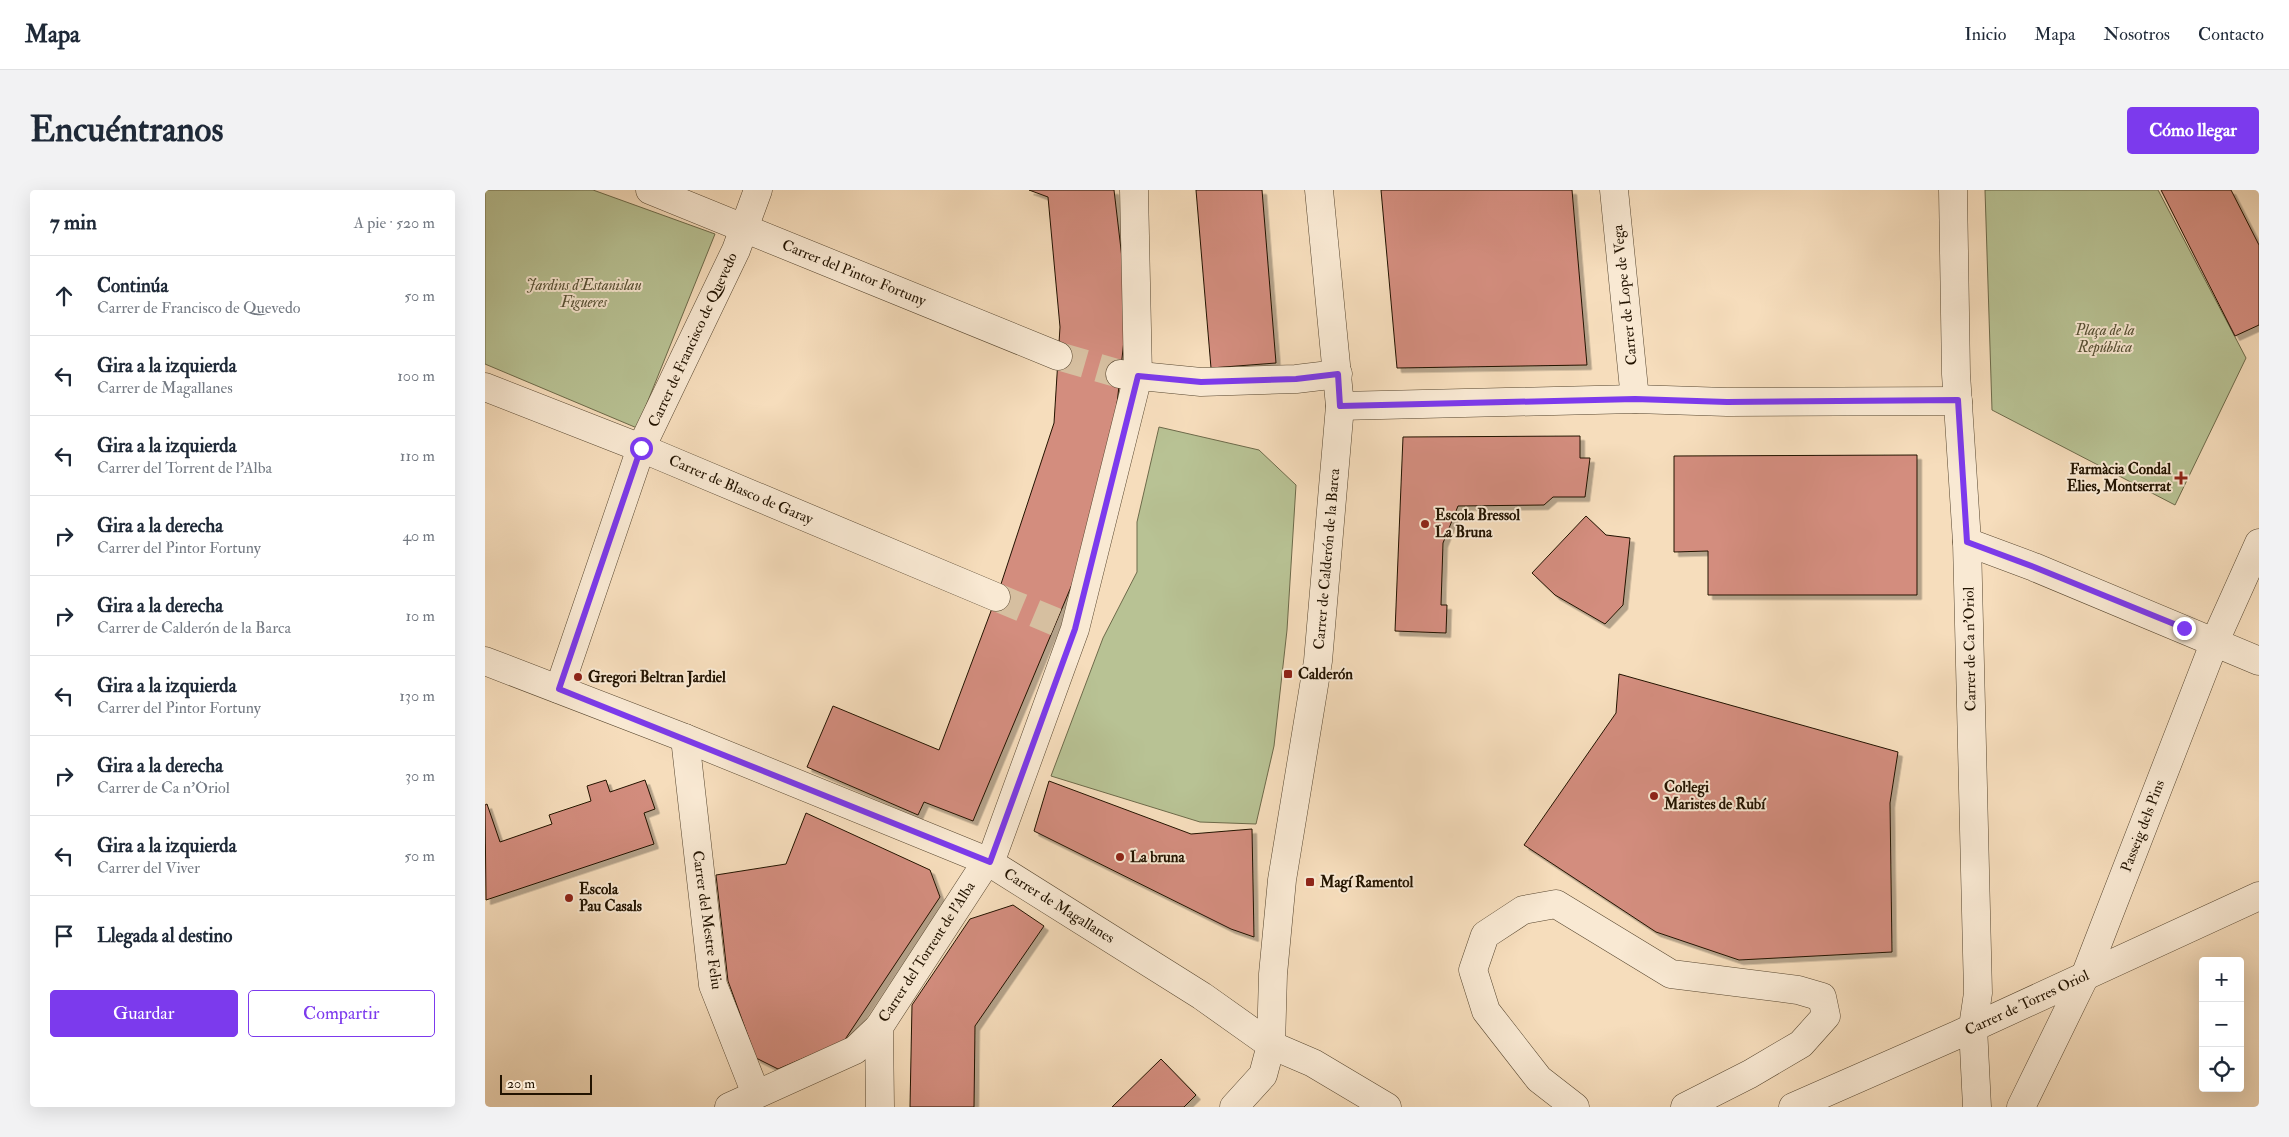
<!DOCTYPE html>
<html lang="es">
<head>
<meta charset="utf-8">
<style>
	body { margin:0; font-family:"IM FELL Double Pica",serif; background:#f2f2f3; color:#1f2937 }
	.controls { position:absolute; right:15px; bottom:15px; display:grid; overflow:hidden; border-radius:5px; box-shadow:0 5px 20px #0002 }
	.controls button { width:45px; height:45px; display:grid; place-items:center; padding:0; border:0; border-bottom:1px solid #e0e1e3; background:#fff; color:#1f2937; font:25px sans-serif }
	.scale { position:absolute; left:15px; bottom:12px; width:92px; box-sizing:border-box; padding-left:5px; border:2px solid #221300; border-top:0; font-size:14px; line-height:18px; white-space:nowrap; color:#221300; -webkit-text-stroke:4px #f9e9d3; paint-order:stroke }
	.stop { position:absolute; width:15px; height:15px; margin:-11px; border:4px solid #7c3aed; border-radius:50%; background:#fff }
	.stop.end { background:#7c3aed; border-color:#fff; box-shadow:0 1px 5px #0008 }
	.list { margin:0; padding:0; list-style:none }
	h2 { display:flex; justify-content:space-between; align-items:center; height:65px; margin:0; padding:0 20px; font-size:21px }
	h2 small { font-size:16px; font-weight:400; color:#747a83 }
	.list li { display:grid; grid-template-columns:32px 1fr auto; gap:15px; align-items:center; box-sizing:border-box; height:80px; padding:0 20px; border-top:1px solid #e0e1e3 }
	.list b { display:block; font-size:19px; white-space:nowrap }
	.list p { margin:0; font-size:16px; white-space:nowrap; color:#747a83 }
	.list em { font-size:16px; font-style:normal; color:#747a83 }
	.actions { display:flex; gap:10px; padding:15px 20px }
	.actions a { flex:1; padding:11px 0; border:1px solid #7c3aed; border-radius:5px; text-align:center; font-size:18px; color:#7c3aed }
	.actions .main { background:#7c3aed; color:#fff }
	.icon { flex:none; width:28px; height:28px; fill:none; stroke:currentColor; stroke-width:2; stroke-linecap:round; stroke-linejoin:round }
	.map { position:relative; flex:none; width:1774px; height:917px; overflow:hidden; border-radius:5px }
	header { display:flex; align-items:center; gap:30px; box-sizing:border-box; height:70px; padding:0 25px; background:#fff; border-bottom:1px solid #e0e1e3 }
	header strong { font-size:24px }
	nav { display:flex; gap:28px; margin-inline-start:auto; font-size:18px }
	.intro { display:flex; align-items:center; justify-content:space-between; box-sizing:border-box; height:120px; padding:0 30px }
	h1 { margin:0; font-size:35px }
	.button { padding:12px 22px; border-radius:5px; background:#7c3aed; color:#fff; font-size:18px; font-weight:700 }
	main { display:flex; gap:30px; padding:0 30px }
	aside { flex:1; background:#fff; border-radius:5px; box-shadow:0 5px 20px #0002 }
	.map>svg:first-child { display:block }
</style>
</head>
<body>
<header>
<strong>Mapa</strong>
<nav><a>Inicio</a><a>Mapa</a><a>Nosotros</a><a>Contacto</a></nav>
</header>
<div class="intro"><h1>Encuéntranos</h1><a class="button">Cómo llegar</a></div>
<main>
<aside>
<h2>7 min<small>A pie · 520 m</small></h2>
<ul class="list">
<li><svg class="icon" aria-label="ahead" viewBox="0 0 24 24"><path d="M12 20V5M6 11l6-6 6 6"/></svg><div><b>Continúa</b><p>Carrer de Francisco de Quevedo</p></div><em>50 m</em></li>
<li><svg class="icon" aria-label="left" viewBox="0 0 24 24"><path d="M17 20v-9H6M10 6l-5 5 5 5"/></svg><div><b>Gira a la izquierda</b><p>Carrer de Magallanes</p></div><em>100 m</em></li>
<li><svg class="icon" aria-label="left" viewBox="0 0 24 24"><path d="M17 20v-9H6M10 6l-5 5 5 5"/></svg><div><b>Gira a la izquierda</b><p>Carrer del Torrent de l'Alba</p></div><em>110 m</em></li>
<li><svg class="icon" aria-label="right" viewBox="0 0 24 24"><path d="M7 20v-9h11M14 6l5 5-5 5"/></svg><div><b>Gira a la derecha</b><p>Carrer del Pintor Fortuny</p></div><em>40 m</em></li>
<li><svg class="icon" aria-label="right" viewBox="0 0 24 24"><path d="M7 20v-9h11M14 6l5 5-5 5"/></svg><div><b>Gira a la derecha</b><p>Carrer de Calderón de la Barca</p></div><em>10 m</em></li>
<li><svg class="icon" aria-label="left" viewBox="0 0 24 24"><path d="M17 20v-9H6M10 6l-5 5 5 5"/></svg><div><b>Gira a la izquierda</b><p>Carrer del Pintor Fortuny</p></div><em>130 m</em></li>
<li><svg class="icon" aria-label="right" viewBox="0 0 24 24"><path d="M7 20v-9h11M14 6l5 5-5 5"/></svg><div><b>Gira a la derecha</b><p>Carrer de Ca n'Oriol</p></div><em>30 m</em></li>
<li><svg class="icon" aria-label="left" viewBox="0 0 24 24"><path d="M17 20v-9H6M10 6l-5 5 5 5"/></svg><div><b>Gira a la izquierda</b><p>Carrer del Viver</p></div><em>50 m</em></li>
<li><svg class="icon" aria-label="arrive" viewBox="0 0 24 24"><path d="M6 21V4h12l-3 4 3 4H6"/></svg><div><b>Llegada al destino</b></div></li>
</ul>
<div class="actions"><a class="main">Guardar</a><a>Compartir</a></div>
</aside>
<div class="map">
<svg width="1774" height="917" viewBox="0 0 1774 917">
	<defs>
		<filter id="shadow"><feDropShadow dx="4.5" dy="4.5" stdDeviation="0" flood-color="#0004"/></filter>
	</defs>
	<rect width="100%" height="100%" fill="#f6ddbc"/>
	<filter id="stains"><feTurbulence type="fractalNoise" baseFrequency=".004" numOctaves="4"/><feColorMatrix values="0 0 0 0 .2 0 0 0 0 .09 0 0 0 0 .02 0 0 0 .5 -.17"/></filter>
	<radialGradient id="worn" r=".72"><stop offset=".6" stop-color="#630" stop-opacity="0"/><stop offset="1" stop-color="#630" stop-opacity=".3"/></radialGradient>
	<g fill="#b8c294" stroke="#6d6a4a">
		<path d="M0,0h108l122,44 -78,194 -152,-64z"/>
		<path d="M1500,0h173l88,168 -71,147 -183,-95z"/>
		<path d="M674,237l100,23 37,35 -9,145 -13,116 -18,78 -56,-2 -149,-46 52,-138 34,-66v-50z"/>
	</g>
	<g fill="#d38d7e" stroke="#221300" filter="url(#shadow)">
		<path d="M544,0h85l12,102 -1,39 -10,91 -29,129 -113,270 -49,-19 -6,13 -111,-48 26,-61 106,44 61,-163 54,-164 6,-96 -12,-130z"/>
		<path d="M711,0h66l14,173 -65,5z"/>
		<path d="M896,0h191l15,175 -190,3z"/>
		<path d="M1676,0h70l28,55v80l-24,11z"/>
		<path d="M1095,246v22h10l-5,39h-32l-9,8 -86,1 -15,37 -2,62h6l-1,28 -51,-2 8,-194z"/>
		<path d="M1432,265v140h-209v-44l-34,1v-96z"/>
		<path d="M1101,326l20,19 24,3 -7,67 -18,19 -50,-29 -23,-22z"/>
		<path d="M1134,484l279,78 -8,51 2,149 -153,8 -83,-28 -132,-87 92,-132z"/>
		<path d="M121,590l4,12 35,-12 10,29 -11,4 10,31 -168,56 -1,-95 2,-1 13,38 52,-18 -3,-9 42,-14 -4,-15z"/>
		<path d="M564,591l142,53 61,-5 2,108 -23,-8 -197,-98z"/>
		<path d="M321,623l124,57 10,27 -96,144 -66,28 -22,-11 -28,-77 -12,-106 70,-11z"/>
		<path d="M528,715l31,21 -69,100 -1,81h-64l2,-102 58,-86z"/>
		<path d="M676,869l35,36 -12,12h-72z"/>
	</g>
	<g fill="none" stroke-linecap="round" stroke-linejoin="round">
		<g stroke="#d6bfa0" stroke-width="28" stroke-dasharray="28 14" stroke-linecap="butt">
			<path d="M573,166l62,18"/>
			<path d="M511,407l60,25"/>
		</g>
		<g stroke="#57462f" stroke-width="29">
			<g id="minor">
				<path d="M165,0l408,166"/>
				<path d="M1129,0l21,209"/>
				<path d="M1468,0l3,184 11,168 11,451 -5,34 4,80"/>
				<path d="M635,184l81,8 95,-3 42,-5"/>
				<path d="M0,197l156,61 355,149"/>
				<path d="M855,216l295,-7 92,3 231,-1"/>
				<path d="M1482,352l67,25 225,94"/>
				<path d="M0,471l200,77 302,123 215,135 69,49 42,18 74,44"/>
				<path d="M74,499l82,-241 95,-198 22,-60"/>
				<path d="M200,548l28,247 43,109"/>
				<path d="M505,673l85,-234 63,-253 -4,-186"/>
				<path d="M244,917l126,-57 24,-23"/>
				<path d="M395,917l-1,-80 108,-166"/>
				<path d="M749,917l29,-32 8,-30 2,-71 9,-94 36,-219 22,-255 -21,-216"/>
				<path d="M1090,917l-36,-28 -53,-68 -13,-41 12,-35 38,-25 33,-6 115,70 127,16 24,7 4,19 -25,28 -51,30 -65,33"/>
				<path d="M1308,917l164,-72 302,-139"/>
				<path d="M1536,917l64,-131 130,-335 44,-98"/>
			</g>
		</g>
		<use href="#minor" stroke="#f9e9d3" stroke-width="28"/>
	</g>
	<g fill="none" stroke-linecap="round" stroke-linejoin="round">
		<path stroke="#7c3aed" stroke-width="6" d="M156,258l-82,241 431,173 85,-233 63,-253 63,6 95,-3 42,-5 2,32 295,-7 92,3 231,-2 9,142 67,25 150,61"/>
	</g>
	<g fill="#8f2418" stroke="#f9e9d3" stroke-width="2">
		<path d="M1693.5 280.5h5v5h5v5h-5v5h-5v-5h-5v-5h5z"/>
		<circle cx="940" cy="334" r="5"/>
		<rect x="798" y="479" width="10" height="10" rx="2.5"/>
		<circle cx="93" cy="487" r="5"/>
		<circle cx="1169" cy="606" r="5"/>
		<circle cx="635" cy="667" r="5"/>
		<rect x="820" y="687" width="10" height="10" rx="2.5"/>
		<circle cx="84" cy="708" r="5"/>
	</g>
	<g text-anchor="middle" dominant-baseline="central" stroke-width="4" stroke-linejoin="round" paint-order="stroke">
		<g font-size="15" fill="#221300" stroke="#f9e9d3">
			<text transform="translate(369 83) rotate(22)">Carrer del Pintor Fortuny</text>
			<text transform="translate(1140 105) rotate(-96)">Carrer de Lope de Vega</text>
			<text transform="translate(208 150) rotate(-65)">Carrer de Francisco de Quevedo</text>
			<text transform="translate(256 300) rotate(23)">Carrer de Blasco de Garay</text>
			<text transform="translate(842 369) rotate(-85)">Carrer de Calderón de la Barca</text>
			<text transform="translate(1485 459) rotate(-91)">Carrer de Ca n'Oriol</text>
			<text transform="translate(1658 636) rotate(-69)">Passeig dels Pins</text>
			<text transform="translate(574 716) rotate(32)">Carrer de Magallanes</text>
			<text transform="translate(222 730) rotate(82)">Carrer del Mestre Feliu</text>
			<text transform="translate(442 762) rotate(-57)">Carrer del Torrent de l'Alba</text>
			<text transform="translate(1542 813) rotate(-25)">Carrer de Torres Oriol</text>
		</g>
		<g font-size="15" font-style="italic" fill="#565034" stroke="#f9e9d3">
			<text x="99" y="95">Jardins d'Estanislau<tspan x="99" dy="17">Figueres</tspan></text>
			<text x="1620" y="140">Plaça de la<tspan x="1620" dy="17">República</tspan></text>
		</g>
		<g font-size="15" font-weight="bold" fill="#221300" stroke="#f9e9d3" text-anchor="start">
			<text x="1686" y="279" text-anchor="end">Farmàcia Condal<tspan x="1686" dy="17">Elies, Montserrat</tspan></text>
			<text x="950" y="325">Escola Bressol<tspan x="950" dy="17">La Bruna</tspan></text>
			<text x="813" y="484">Calderón</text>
			<text x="103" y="487">Gregori Beltran Jardiel</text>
			<text x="1179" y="597">Col·legi<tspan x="1179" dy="17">Maristes de Rubí</tspan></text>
			<text x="645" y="667">La bruna</text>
			<text x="835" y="692">Magí Ramentol</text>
			<text x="94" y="699">Escola<tspan x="94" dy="17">Pau Casals</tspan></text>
		</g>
	</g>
	<rect width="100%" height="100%" filter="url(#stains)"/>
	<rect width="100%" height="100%" fill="url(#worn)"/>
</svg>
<div class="controls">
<button>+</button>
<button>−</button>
<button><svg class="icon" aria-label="locate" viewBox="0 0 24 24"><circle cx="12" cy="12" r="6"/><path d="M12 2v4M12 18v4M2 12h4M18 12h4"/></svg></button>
</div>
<div class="scale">20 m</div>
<div class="stop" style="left:156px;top:258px"></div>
<div class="stop end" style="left:1699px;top:438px"></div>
</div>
</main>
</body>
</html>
